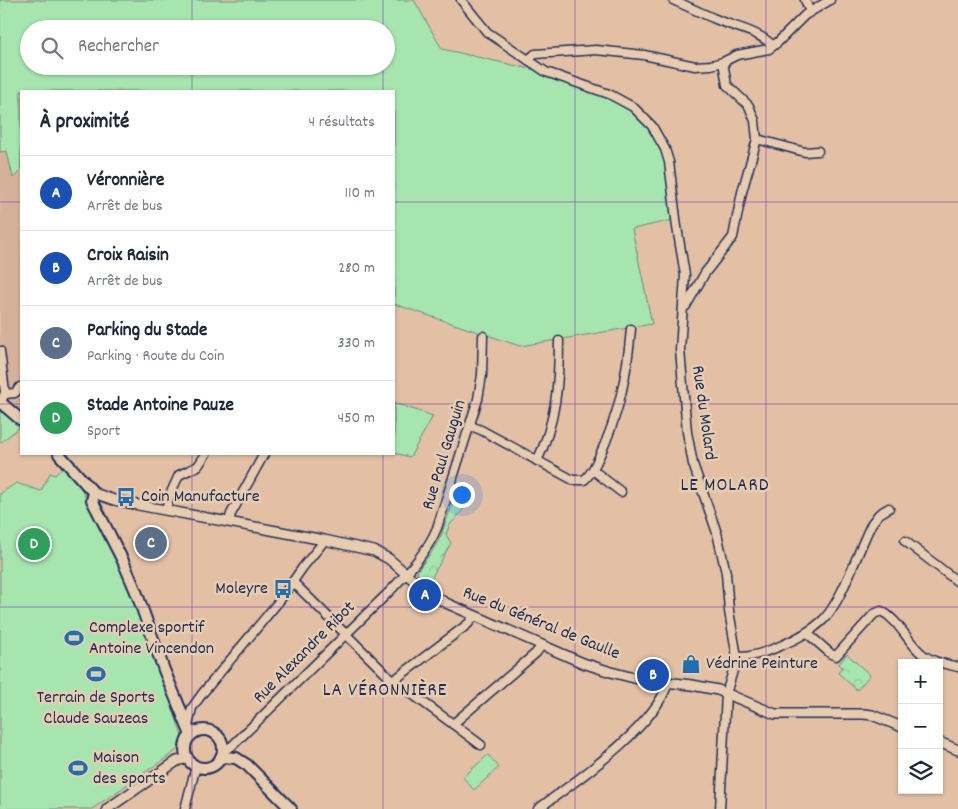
<!DOCTYPE html>
<html lang="fr">
<head>
<meta charset="utf-8">
<style>
	body { margin:0; font-family:Dekko,sans-serif; background:#f6f6f7; color:#1f2937 }
	.controls { position:absolute; right:15px; bottom:15px; display:grid; overflow:hidden; border-radius:0px; box-shadow:0 1px 4px #0004 }
	.controls button { width:45px; height:45px; display:grid; place-items:center; padding:0; border:0; border-bottom:1px solid #e0e1e3; background:#fff; color:#1f2937; font:25px sans-serif }
	.you { position:absolute; left:461px; top:494px; width:18px; height:18px; margin:-12px; border:4px solid #fff; border-radius:50%; background:#1a73e8; box-shadow:0 0 0 8px #1a73e833 }
	.badge { display:grid; place-items:center; width:32px; height:32px; border-radius:50%; background:#b45309; color:#fff; font-size:16px; font-weight:700 }
	.pin { position:absolute; translate:-50% -50%; border:2px solid #fff; box-shadow:0 1px 5px #0006 }
	.list { margin:0; padding:0; list-style:none }
	h2 { display:flex; justify-content:space-between; align-items:center; height:65px; margin:0; padding:0 20px; font-size:21px }
	h2 small { font-size:16px; font-weight:400; color:#747a83 }
	.list li { display:grid; grid-template-columns:32px 1fr auto; gap:15px; align-items:center; box-sizing:border-box; height:75px; padding:0 20px; border-top:1px solid #e0e1e3 }
	.list b { display:block; font-size:19px; white-space:nowrap }
	.list p { margin:0; font-size:16px; white-space:nowrap; color:#747a83 }
	.list em { font-size:16px; font-style:normal; color:#747a83 }
	.icon { flex:none; width:28px; height:28px; fill:none; stroke:currentColor; stroke-width:2; stroke-linecap:round; stroke-linejoin:round }
	.map { position:relative; flex:none; width:958px; height:809px; overflow:hidden }
	.search { position:absolute; background:#fff; box-shadow:0 1px 4px #0004; left:20px; top:20px; width:375px; height:55px; display:flex; align-items:center; gap:12px; box-sizing:border-box; padding:0 18px; border-radius:28px; color:#747a83; font-size:19px }
	.panel { position:absolute; background:#fff; box-shadow:0 1px 4px #0004; left:20px; top:90px; width:375px; height:365px; border-radius:0px }
	.map>svg:first-child { display:block }
</style>
</head>
<body>
<div class="map">
<svg width="958" height="809" viewBox="0 0 958 809">
	<defs>
		<pattern id="park-crowns" width="20" height="18" patternUnits="userSpaceOnUse" patternTransform="scale(1.25)"><rect width="20" height="18" fill="#a6e6ae"/><path d="M2 6a3 3 0 1 1 6 0M12 15a3 3 0 1 1 6 0" fill="none" stroke="#8ec698"/></pattern>
	</defs>
	<rect width="100%" height="100%" fill="#e3c0a4"/>
	<filter id="ink" filterUnits="userSpaceOnUse"><feTurbulence type="fractalNoise" baseFrequency=".02" numOctaves="2"/><feDisplacementMap in="SourceGraphic" scale="10" xChannelSelector="R" yChannelSelector="G"/><feConvolveMatrix kernelMatrix="1 2 1 2 8 2 1 2 1" color-interpolation-filters="sRGB"/></filter>
	<g filter="url(#ink)">
		<path fill="#d6b19a" d="M7,151l6,26 8,-7v251l-21,-18v-251z"/>
		<g fill="#a6e6ae" stroke="#608a86" fill-rule="evenodd">
			<path d="M0,0h414l28,49 115,26 55,17 51,49 10,79 -41,9 20,95 -132,22 -126,-42v-213h-373v79l-8,8 -6,-27 -7,1zM29,29h357v37h-357z"/>
			<path d="M394,403l39,13 -23,41 -16,-4z"/>
			<path d="M0,409l21,17 -21,17z"/>
			<path d="M64,466l15,18 60,124 43,128 -3,12 -6,5 -81,56h-92v-315l16,-11 25,8 9,-18 5,2z"/>
			<path d="M488,755l11,12 -25,23 -11,-13z"/>
		</g>
		<g fill="url(#park-crowns)" stroke="#608a86">
			<path d="M455,497l13,7 -19,22 -3,9 5,8 -23,41 -10,-9 -1,-4 14,-18 9,-15z"/>
			<path d="M847,654l23,21 -13,15 -19,-17 4,-6 -3,-3z"/>
		</g>
		<g fill="none" stroke-linecap="round" stroke-linejoin="round">
			<g stroke="#1b2f5e" stroke-width="11">
				<g id="minor">
					<path d="M461,0l26,32 59,40 63,22 24,13 19,19 13,23 4,13 8,65 8,48 -5,75 7,82 6,32 24,69 9,40 3,38 8,46 -11,37 -6,115"/>
					<path d="M673,0c14,6 26,12 40,18 17,8 47,13 60,28"/>
					<path d="M805,0l5,12"/>
					<path d="M528,60l7,-6 61,-4 48,5 51,11 16,-1 12,-3 14,-7 32,-6 9,-7 27,-27 25,-15"/>
					<path d="M757,139l48,13 13,-1"/>
					<path d="M683,308l3,-2 19,-33 28,-36 9,-45 15,-53 -2,-18 -6,-15 -22,-21 -4,-23"/>
					<path d="M0,351l5,41 -4,11"/>
					<path d="M5,394l10,-1 5,-6"/>
					<path d="M471,426l10,4 92,50h11c8,-6 11,-15 15,-23 20,-42 28,-82 32,-128"/>
					<path d="M537,461c19,-38 22,-79 22,-120"/>
					<path d="M593,470l28,22"/>
					<path d="M166,510l3,-13 10,-22 19,-9 8,-12"/>
					<path d="M229,522l2,-8 33,-60"/>
					<path d="M905,541l53,41"/>
					<path d="M293,582l97,96 63,46 83,-71 6,-8"/>
					<path d="M807,633l24,21 5,2 38,-42 7,-3c17,8 26,30 40,42 10,9 25,11 37,14"/>
					<path d="M737,657c13,1 28,-5 41,-10 16,-7 33,-15 46,-28 19,-20 34,-69 48,-96l7,-9 10,-6"/>
					<path d="M393,681l75,-57 6,-7"/>
					<path d="M453,724l28,21"/>
					<path d="M188,726l4,-18 10,-14 78,-94 23,-33 18,-22 3,-5"/>
					<path d="M223,751l9,-5 159,-156c18,-19 36,-38 46,-62l41,-129 4,-24 1,-39"/>
					<path d="M185,809l11,-43"/>
					<path d="M538,809c38,-28 116,-81 130,-126"/>
				</g>
			</g>
			<g stroke="#1b2f5e" stroke-width="12">
				<g id="tertiary">
					<path d="M94,493l20,7 19,4 191,36 50,11 15,8 36,31 21,13 137,60 28,9 27,7 54,6 26,5 57,24h89l8,1 30,12"/>
					<path d="M939,742l19,8"/>
					<path d="M107,809l70,-48 11,-3"/>
				</g>
			</g>
			<g stroke="#1b2f5e" stroke-width="14">
				<g id="secondary">
					<path d="M0,402l21,18"/>
					<path d="M59,454l35,39 -2,7 31,61 14,33 27,76 27,65"/>
					<circle cx="204" cy="749" r="19"/>
					<path d="M221,757l15,1 11,7 44,44"/>
				</g>
			</g>
			<use href="#minor" stroke="#e8ccaf" stroke-width="8"/>
			<use href="#tertiary" stroke="#e8ccaf" stroke-width="9"/>
			<use href="#secondary" stroke="#e8ccaf" stroke-width="10"/>
		</g>
	</g>
	<path fill="none" stroke="#7b2cbf" stroke-width="1" stroke-opacity="0.55" d="M192,0v29M383,0v29M575,0v809M766,0v809M192,66v25M383,66v25M0,202h21M394,202h564M0,404h21M394,404h564M192,454v355M383,454v355M0,607h958"/>
	<defs>
		<g id="bus-bare" transform="scale(1.5)"><path d="M-5-6H5V4H4V6H2V4H-2V6H-4V4H-5ZM-3.5-4V0h7V-4ZM-3.5 1.2v1.5H-2V1.2ZM2 1.2v1.5H3.5V1.2Z" fill="#1f6fb2" stroke="#e8ccaf" stroke-width="2.5" paint-order="stroke"/></g>
		<g id="stadium-bare" transform="scale(1.5)"><path d="M0-5a6.5 5 0 1 0 0 10a6.5 5 0 1 0 0-10ZM-3.5-1.8h7v3.6h-7Z" fill="#1f6fb2" stroke="#e8ccaf" stroke-width="2.5" paint-order="stroke"/></g>
		<g id="shop-bare" transform="scale(1.5)"><path d="M-5-2.5h2.3a2.7 3.5 0 0 1 5.4 0H5L5.5 6h-11ZM-1.5-2.5h3a1.5 2.3 0 0 0-3 0Z" fill="#1f6fb2" stroke="#e8ccaf" stroke-width="2.5" paint-order="stroke"/></g>
	</defs>
	<g fill-rule="evenodd">
		<use href="#bus-bare" x="126" y="497"/>
		<use href="#bus-bare" x="283" y="589"/>
		<use href="#stadium-bare" x="74" y="638"/>
		<use href="#shop-bare" x="691" y="664"/>
		<use href="#stadium-bare" x="96" y="674"/>
		<use href="#stadium-bare" x="78" y="768"/>
	</g>
	<g text-anchor="middle" dominant-baseline="central" stroke-width="5" stroke-linejoin="round" paint-order="stroke">
		<g font-size="18" fill="#1b2f5e" stroke="#e8ccaf">
			<text transform="translate(703 413) rotate(82)">Rue du Molard</text>
			<text transform="translate(445 455) rotate(-73)">Rue Paul Gauguin</text>
			<text transform="translate(541 624) rotate(22)">Rue du Général de Gaulle</text>
			<text transform="translate(305 653) rotate(-45)">Rue Alexandre Ribot</text>
		</g>
		<g font-size="18" fill="#1b2f5e" stroke="#e8ccaf" text-anchor="start">
			<text x="141" y="497">Coin Manufacture</text>
			<text x="268" y="589" text-anchor="end">Moleyre</text>
			<text x="89" y="628">Complexe sportif<tspan x="89" dy="21">Antoine Vincendon</tspan></text>
			<text x="706" y="664">Védrine Peinture</text>
			<text x="96" y="698" text-anchor="middle">Terrain de Sports<tspan x="96" dy="21">Claude Sauzeas</tspan></text>
			<text x="93" y="758">Maison<tspan x="93" dy="21">des sports</tspan></text>
		</g>
		<g font-size="19" letter-spacing="1" fill="#1b2f5e" stroke="#e8ccaf">
			<text x="725" y="486">LE MOLARD</text>
			<text x="385" y="691">LA VÉRONNIÈRE</text>
		</g>
	</g>
</svg>
<div class="controls">
<button>+</button>
<button>−</button>
<button><svg class="icon" aria-label="layers" viewBox="0 0 24 24"><path d="M12 4l9 5-9 5-9-5zM3 14l9 5 9-5"/></svg></button>
</div>
<div class="you"></div>
<div class="pin badge" style="left:425px;top:595px;background:#1a4fb4">A</div>
<div class="pin badge" style="left:653px;top:675px;background:#1a4fb4">B</div>
<div class="pin badge" style="left:151px;top:543px;background:#5c6f8a">C</div>
<div class="pin badge" style="left:34px;top:544px;background:#2e9e5b">D</div>
<div class="search"><svg class="icon" aria-label="search" viewBox="0 0 24 24"><circle cx="10" cy="10" r="6"/><path d="M15 15l6 6"/></svg>Rechercher</div>
<section class="panel">
<h2>À proximité<small>4 résultats</small></h2>
<ul class="list">
<li><span class="badge" style="background:#1a4fb4">A</span><div><b>Véronnière</b><p>Arrêt de bus</p></div><em>110 m</em></li>
<li><span class="badge" style="background:#1a4fb4">B</span><div><b>Croix Raisin</b><p>Arrêt de bus</p></div><em>280 m</em></li>
<li><span class="badge" style="background:#5c6f8a">C</span><div><b>Parking du Stade</b><p>Parking · Route du Coin</p></div><em>330 m</em></li>
<li><span class="badge" style="background:#2e9e5b">D</span><div><b>Stade Antoine Pauze</b><p>Sport</p></div><em>450 m</em></li>
</ul>
</section>
</div>
</body>
</html>
